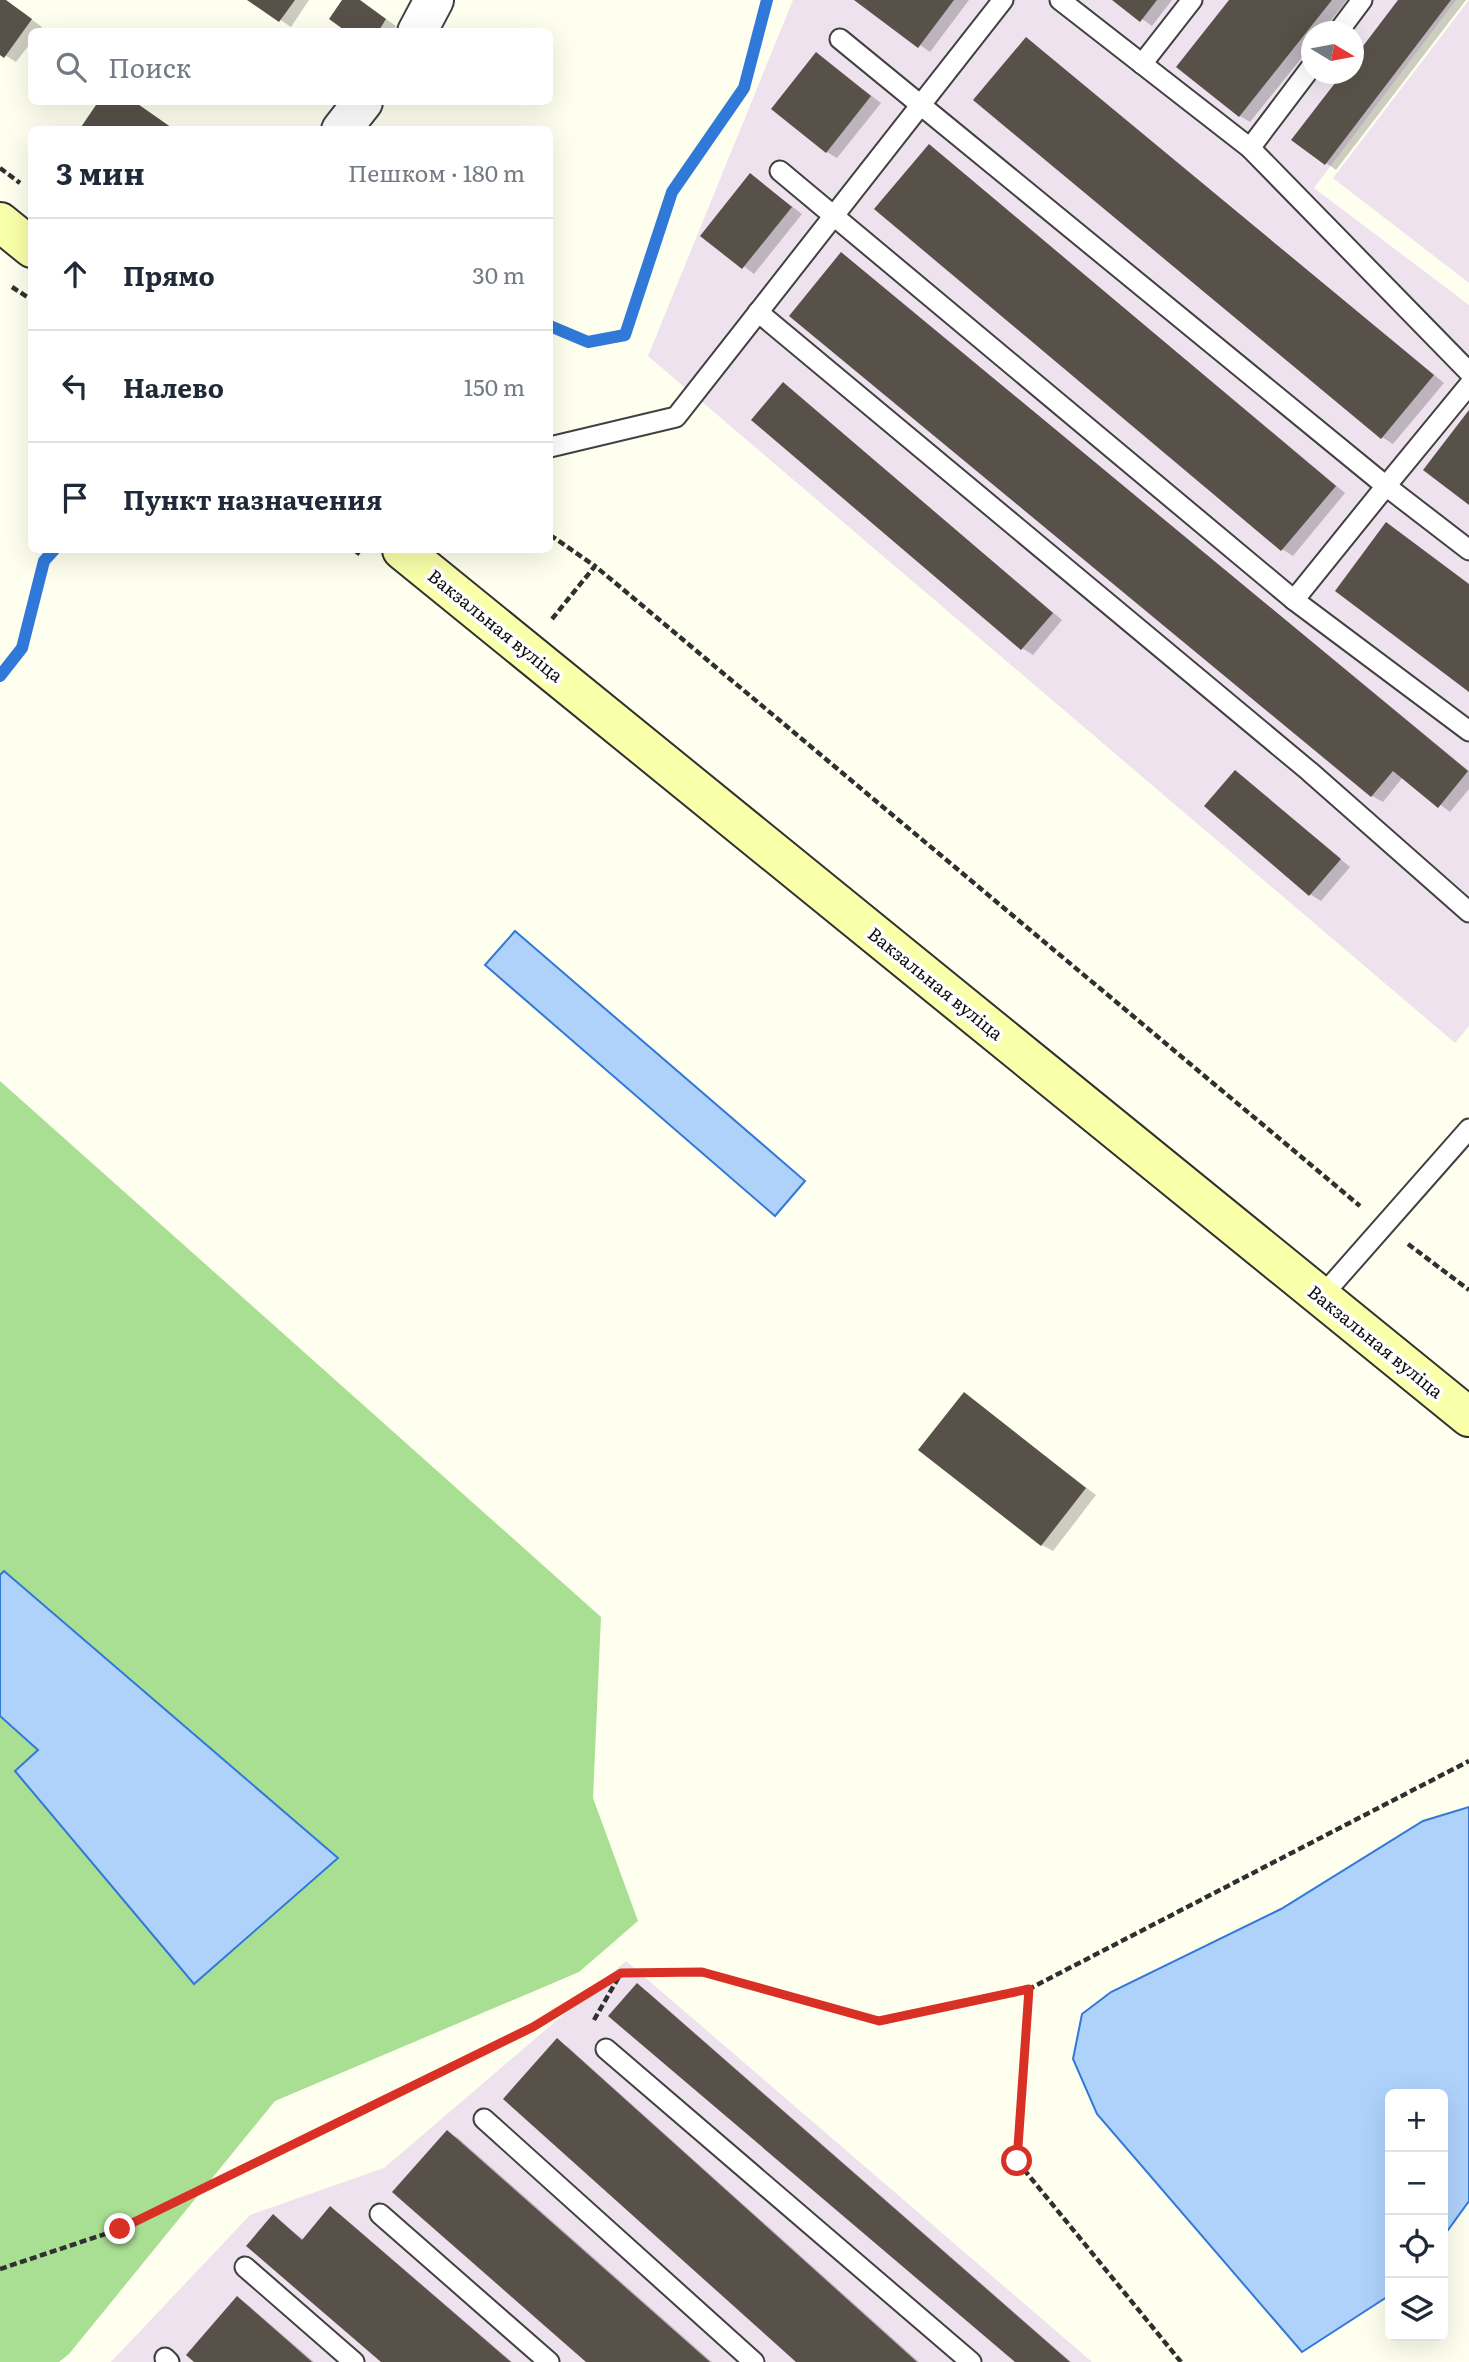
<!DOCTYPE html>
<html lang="ru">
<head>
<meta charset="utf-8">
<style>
	body { margin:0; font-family:Literata,serif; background:#f6f6f7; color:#1f2937 }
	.controls { position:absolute; right:21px; bottom:21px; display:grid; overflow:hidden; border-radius:10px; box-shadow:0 7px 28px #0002 }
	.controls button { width:63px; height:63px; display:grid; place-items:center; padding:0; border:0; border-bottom:2px solid #e0e1e3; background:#fff; color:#1f2937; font:35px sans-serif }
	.compass { position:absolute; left:1301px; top:21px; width:63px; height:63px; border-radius:50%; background:#fff; box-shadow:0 7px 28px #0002; rotate:100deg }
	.stop { position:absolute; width:21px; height:21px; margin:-16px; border:5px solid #d93025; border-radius:50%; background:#fff }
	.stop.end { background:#d93025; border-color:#fff; box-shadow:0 2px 7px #0008 }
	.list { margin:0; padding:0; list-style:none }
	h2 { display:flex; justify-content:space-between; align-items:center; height:91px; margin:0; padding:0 28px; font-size:30px }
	h2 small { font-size:23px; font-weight:400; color:#747a83 }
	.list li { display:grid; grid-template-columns:46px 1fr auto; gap:21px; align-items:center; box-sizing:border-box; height:112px; padding:0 28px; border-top:2px solid #e0e1e3 }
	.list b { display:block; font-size:26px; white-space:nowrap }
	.list em { font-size:23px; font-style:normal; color:#747a83 }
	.icon { flex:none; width:38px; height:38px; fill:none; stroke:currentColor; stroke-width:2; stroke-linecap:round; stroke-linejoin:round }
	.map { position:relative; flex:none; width:1469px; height:2362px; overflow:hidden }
	.search { position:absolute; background:#fff; box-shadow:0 7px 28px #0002; left:28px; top:28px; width:525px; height:77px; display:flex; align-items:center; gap:18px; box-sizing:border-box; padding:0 24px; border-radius:10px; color:#747a83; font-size:26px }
	.panel { position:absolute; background:#fff; box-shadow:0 7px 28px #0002; left:28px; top:126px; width:525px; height:427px; border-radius:10px }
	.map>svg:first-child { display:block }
</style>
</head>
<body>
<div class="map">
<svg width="1469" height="2362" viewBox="0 0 1469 2362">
	<rect width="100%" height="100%" fill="#ffffef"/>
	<g fill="#ede2ed" fill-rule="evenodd">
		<path d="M793,0h663l-142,188 155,117v721l-14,17 -807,-687zM1312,32h42v42h-42z"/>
		<path d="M1469,0v283l-136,-105z"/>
		<path d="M626,1961l466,401h-981l139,-147 134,-47z"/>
	</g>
	<path fill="#a9df93" d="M0,1081l601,536 -8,181 45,123 -59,51 -304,129 -206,253 -10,8h-59z"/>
	<g fill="#afd2fb" stroke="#3079d8" stroke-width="2">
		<path d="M515,931l290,250 -30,35 -290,-251z"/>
		<path d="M4,1571l334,287 -144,126 -179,-213 23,-21 -38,-34v-141z"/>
		<path d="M1469,1807v394l-26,36v-143h-53v201l-88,57 -205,-238 -24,-55 9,-45 29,-22 170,-83 142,-88z"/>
	</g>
	<g fill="#0003">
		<path d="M0,0h5l37,27 -4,5h-6v9l-16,21 -16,-10z"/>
		<path d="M251,0h58l-18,27z"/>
		<path d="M344,0h15l37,26 -4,6h-42z"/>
		<path d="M857,0h112l-39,52z"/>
		<path d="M1115,0h57l-20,26z"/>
		<path d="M1231,0h116l-25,32h-10v13l-62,77 -10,-6z"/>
		<path d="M1400,0h66l-130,170 -42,-30 50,-66h10v-13z"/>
		<path d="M1027,39l417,344 -51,61 -11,-7z"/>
		<path d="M816,54l65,49 -44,55 -10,-6z"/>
		<path d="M930,146l415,347 -52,63 -11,-7z"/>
		<path d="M750,175l52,39 -48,60 -51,-39z"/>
		<path d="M842,255l627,516v18l-19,23 -47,-35 -20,25 -11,-6 -581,-480z"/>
		<path d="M784,384l278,236 -29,35 -11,-7z"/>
		<path d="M1235,772l115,95 -29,34 -11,-7z"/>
		<path d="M964,1394l132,101 -43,56 -11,-6z"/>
		<path d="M637,1986l11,6 423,370h-54z"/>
		<path d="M557,2041l11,6 351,315h-121z"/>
		<path d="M447,2132l11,6 254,224h-124z"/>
		<path d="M330,2209l11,6 171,147h-128l-111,-146 31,24z"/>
		<path d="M238,2298l10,7 66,57h-117z"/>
	</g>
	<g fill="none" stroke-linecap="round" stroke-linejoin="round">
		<g stroke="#3079d8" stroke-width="12">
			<path d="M550,326l38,16 37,-7 47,-143 72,-104 23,-88"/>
			<path d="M0,676l22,-28 22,-87 10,-11"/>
		</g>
	</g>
	<g fill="#585149">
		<path d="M0,0h6l26,19 -28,39 -4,-3z"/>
		<path d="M247,0h48l-16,22z"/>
		<path d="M342,0h18l26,19 -8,13h-31l-18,-13z"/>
		<path d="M854,0h100l-36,48z"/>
		<path d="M1112,0h45l-17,22z"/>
		<path d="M1229,0h103l-93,117 -63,-50z"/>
		<path d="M1398,0h53l-126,165 -34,-25 51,-66h12v-16z"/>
		<path d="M1026,37l408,338 -53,64 -408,-339z"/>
		<path d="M816,52l55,44 -45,57 -55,-44z"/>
		<path d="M98,102h37l40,28h-96z"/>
		<path d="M929,144l407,342 -55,65 -407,-342z"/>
		<path d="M750,173l42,34 -50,62 -42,-33z"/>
		<path d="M841,252l627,519 -30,37 -45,-37 -22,26 -582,-481z"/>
		<path d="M783,382l270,231 -32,37 -270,-230z"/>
		<path d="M1469,410v95l-46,-35z"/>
		<path d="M1386,522l83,62v108l-134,-101z"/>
		<path d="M1235,770l106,89 -32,37 -105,-90z"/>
		<path d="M964,1392l122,96 -45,58 -123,-96z"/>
		<path d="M637,1983l433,379h-55l-407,-346z"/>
		<path d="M557,2038l360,324h-121l-293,-263z"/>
		<path d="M447,2130l263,232h-124l-194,-170z"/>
		<path d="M330,2206l181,156h-130l-135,-116 27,-32 29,26z"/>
		<path d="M237,2296l75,66h-118l-8,-7z"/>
	</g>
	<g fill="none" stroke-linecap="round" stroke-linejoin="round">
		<g stroke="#414141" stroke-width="23">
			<g id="lane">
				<path d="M1060,0l190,148 219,224"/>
				<path d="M1338,32l24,-32"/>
				<path d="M840,39l546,447 83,-101"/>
				<path d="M1142,64l50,-64"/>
				<path d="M1250,148l62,-82"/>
				<path d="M780,171l514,429 92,-114 83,64"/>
				<path d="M758,312l551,459 160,141"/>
				<path d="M550,447l126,-30 327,-417"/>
				<path d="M1294,600l175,131"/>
				<path d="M1321,1297l148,-168"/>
				<path d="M606,2049l365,313"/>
				<path d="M484,2119l270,243"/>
				<path d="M380,2214l169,148"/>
				<path d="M245,2267l109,95"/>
				<path d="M165,2358l4,4"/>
			</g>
		</g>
		<g stroke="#414141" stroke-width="42">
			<g id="street">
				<path d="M417,32l17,-32"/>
				<path d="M341,130l22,-28"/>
			</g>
		</g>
		<g stroke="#303030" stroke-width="42">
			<g id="secondary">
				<path d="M0,222l32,26"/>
				<path d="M402,550l1067,867"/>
			</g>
		</g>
		<g stroke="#303030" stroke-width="4.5" stroke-dasharray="7 3.5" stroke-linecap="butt">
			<path d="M0,168l20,15"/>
			<path d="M12,287l20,13"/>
			<path d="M550,535l45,31"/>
			<path d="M354,550l7,5"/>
			<path d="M552,619l43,-53 765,640"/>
			<path d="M1408,1244l61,46"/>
			<path d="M594,2020l27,-47 81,-1 177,49 150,-32"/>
			<path d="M0,2269l120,-40 413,-202 88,-54"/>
			<path d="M1181,2362l-164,-201 12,-172 440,-228"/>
		</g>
		<use href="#lane" stroke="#fff" stroke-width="19"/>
		<use href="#street" stroke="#fff" stroke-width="38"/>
		<use href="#secondary" stroke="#faffaa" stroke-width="38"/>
	</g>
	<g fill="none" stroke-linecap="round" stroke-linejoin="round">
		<path stroke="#d93025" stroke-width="9" d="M120,2229l413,-202 88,-54 81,-1 177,49 150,-32 -12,172"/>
	</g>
	<g text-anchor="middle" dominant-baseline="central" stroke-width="7" stroke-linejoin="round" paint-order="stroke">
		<g font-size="18" fill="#0e0e0e" stroke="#fff">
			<text transform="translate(496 625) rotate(39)">Вакзальная вуліца</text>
			<text transform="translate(936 983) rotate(39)">Вакзальная вуліца</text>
			<text transform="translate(1376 1341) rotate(39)">Вакзальная вуліца</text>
		</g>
	</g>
</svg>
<div class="controls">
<button>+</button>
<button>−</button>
<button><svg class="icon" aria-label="locate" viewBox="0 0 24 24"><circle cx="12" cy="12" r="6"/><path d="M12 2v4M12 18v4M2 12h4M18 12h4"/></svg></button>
<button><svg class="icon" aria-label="layers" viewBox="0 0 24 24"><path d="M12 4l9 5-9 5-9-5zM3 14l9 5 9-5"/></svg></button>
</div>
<svg class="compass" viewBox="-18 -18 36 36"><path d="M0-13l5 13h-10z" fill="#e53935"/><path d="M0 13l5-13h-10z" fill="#747a83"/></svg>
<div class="stop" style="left:1017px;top:2161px"></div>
<div class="stop end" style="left:120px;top:2229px"></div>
<div class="search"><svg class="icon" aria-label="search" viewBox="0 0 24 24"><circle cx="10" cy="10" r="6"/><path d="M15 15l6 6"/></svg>Поиск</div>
<section class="panel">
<h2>3 мин<small>Пешком · 180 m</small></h2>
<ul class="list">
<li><svg class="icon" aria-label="ahead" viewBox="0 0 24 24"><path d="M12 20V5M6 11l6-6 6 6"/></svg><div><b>Прямо</b></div><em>30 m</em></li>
<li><svg class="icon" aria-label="left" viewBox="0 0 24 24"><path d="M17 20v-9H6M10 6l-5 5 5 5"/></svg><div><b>Налево</b></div><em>150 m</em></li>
<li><svg class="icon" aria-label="arrive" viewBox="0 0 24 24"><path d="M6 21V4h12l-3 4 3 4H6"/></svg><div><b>Пункт назначения</b></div></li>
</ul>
</section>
</div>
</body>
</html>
